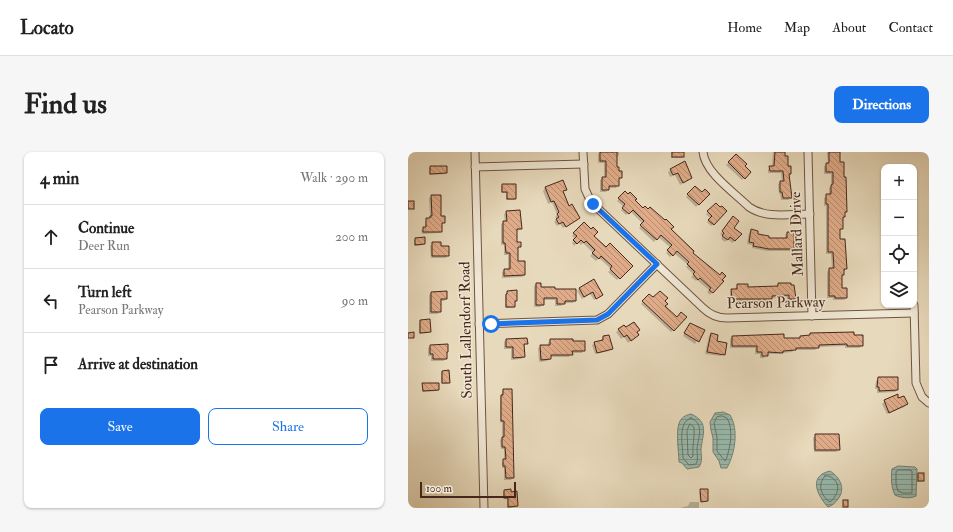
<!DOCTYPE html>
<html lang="en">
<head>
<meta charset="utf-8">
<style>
	body { margin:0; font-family:"IM FELL Double Pica",serif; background:#f6f6f6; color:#222 }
	.controls { position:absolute; right:12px; top:12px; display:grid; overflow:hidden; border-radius:8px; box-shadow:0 1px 3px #0004 }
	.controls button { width:36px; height:36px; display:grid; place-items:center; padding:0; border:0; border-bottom:1px solid #e0e0e0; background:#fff; color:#222; font:20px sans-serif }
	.scale { position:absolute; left:12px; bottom:10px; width:96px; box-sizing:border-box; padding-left:4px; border:2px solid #47271b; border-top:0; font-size:11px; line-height:14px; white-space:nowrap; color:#47271b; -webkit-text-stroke:3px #efe6d3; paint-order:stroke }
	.stop { position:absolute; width:12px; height:12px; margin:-9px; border:3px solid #1a73e8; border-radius:50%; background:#fff }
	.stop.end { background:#1a73e8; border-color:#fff; box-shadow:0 1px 4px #0008 }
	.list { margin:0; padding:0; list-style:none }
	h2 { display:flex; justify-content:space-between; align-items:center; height:52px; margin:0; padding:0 16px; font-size:17px }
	h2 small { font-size:13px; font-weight:400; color:#767676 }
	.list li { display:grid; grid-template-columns:26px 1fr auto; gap:12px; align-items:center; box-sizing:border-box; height:64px; padding:0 16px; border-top:1px solid #e0e0e0 }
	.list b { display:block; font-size:15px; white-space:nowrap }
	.list p { margin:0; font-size:13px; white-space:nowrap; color:#767676 }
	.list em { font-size:13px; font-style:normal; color:#767676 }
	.actions { display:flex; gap:8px; padding:12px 16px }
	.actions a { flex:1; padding:9px 0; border:1px solid #1a73e8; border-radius:8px; text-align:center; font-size:14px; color:#1a73e8 }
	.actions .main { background:#1a73e8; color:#fff }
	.icon { flex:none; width:22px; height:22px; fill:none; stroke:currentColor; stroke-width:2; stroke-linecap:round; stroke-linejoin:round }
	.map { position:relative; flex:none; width:521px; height:356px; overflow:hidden; border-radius:8px }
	header { display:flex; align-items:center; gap:24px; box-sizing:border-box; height:56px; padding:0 20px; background:#fff; border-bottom:1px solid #e0e0e0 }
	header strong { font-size:19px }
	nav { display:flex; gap:22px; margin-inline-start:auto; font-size:14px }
	.intro { display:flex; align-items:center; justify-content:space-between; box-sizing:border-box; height:96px; padding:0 24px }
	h1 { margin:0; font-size:28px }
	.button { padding:10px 18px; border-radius:8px; background:#1a73e8; color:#fff; font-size:14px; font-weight:700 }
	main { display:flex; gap:24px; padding:0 24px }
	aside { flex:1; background:#fff; border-radius:8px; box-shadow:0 1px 3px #0004 }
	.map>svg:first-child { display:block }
</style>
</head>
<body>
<header>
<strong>Locato</strong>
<nav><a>Home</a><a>Map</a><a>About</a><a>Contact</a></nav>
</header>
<div class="intro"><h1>Find us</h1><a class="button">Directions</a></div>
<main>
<aside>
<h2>4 min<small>Walk · 290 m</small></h2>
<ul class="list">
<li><svg class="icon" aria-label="ahead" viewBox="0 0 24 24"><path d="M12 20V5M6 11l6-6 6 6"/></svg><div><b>Continue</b><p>Deer Run</p></div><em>200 m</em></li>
<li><svg class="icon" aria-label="left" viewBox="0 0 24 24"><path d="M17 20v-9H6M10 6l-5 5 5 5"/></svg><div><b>Turn left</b><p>Pearson Parkway</p></div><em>90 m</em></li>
<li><svg class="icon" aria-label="arrive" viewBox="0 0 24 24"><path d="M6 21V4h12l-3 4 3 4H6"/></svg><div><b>Arrive at destination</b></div></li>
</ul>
<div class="actions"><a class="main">Save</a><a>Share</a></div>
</aside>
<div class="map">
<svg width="521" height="356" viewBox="0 0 521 356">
	<defs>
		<pattern id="water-rules" width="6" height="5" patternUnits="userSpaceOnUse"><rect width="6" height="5" fill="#97baad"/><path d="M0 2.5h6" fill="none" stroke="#7d978c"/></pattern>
		<pattern id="building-back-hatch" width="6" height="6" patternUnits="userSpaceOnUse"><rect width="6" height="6" fill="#dfab88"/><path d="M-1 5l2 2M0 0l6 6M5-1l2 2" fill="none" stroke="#b78b6e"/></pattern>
	</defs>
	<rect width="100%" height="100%" fill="#e7d9bb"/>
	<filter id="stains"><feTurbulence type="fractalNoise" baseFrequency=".005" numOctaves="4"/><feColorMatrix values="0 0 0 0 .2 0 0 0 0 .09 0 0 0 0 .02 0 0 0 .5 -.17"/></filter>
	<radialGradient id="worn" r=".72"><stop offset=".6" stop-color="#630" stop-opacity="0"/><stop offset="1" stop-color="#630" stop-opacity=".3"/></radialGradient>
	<g fill="url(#water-rules)" stroke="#777f73">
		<path d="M315,260l7,3c9,15 5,38 -3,53h-6l-2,-7 -6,-9v-14l-2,-8 -1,-8 5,-9z"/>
		<path d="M283,262c18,8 12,19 10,35 0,6 2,12 -2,18l-12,2 -5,-6 -3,-1c0,-10 -4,-32 1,-41 3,-5 7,-6 11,-7z"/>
		<path d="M490,314l17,1 2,2 -1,27c-6,3 -15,2 -21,-1 -4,-8 -4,-18 -3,-26z"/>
		<path d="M422,319c10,6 16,18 8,28 -3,4 -5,6 -10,8 -11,-12 -20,-31 2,-36z"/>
	</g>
	<g fill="#0003">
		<path d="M192,0h19v3l-3,2v11l5,10 -3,2v5l-2,3h-8l-2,4h-6v-12l4,-2v-15h-6v-9z"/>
		<path d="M263,0h12v5l-1,1h-11z"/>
		<path d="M365,0h11l3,15 3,6 -2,2 3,23 -3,2h-7l-1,-6h-1l-1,-10 4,-2 -1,-9h-13v-4l4,-2z"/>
		<path d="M419,0h14l-2,3 5,62 -2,3v8l-3,3v10l7,27 -5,9v12l5,9 -2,2h-11v-2h-6v-26l2,-3h3l-1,-15h-5v-48h-2v-8l3,-3h2v-7l2,-2v-12h-7v-8l4,-2z"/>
		<path d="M328,3l7,11 7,6 -8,8 -16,-15z"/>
		<path d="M276,11l7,15 -11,7 -5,-10 -5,2 -2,-5z"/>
		<path d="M23,15l15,6 -1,1 -16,1v-7z"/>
		<path d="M155,30l3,7 -4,3 6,15 9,13 -14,8 -3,-4 -3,2 -3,-4 3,-3 -2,-2 2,-2 -5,-13 -4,2 -5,-13 2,-3z"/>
		<path d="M94,33l13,13 -1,2h-8v-7h-5v-7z"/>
		<path d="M287,35l7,7h7l-13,13 -10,-10z"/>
		<path d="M217,40l18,17 27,20 21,24 31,28 -12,14 -3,-3 2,-2 -12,-10 -1,1 -5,-4 3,-2 -8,-8 2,-2 -14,-12 -4,4 -4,-4 5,-5 -13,-11 -4,5 -15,-14 4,-4 -13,-13 -4,4 -5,-5 3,-3 -7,-6z"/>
		<path d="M24,44l12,26 -3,3v6l-2,2 -17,1 -1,-4 4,-2v-7l5,-4 -1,-19z"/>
		<path d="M308,52l4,5 6,2 -15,15 -4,-4 3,-4 -4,-4z"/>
		<path d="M99,60l14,16 -2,2 -3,1v12l4,3 -2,3 -1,13 7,13 -2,2 -20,1v-6l2,-2h4v-15h-4v-10h-3v-21l4,-2 -1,-8z"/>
		<path d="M323,68l4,21 -3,2 -4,-4 -3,3 -4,-3 2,-3 -3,-2z"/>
		<path d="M176,71l9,13 13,12 26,18 -15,14 -9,-8 3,-3 -12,-11 -3,3 -6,-5 3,-3 -10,-10 -2,2 -3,-3 -4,4 -2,-3 4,-4 -4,-3z"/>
		<path d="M344,78l4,5 12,4h17v-4l2,-2h6v15l-2,3h-24l-15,-3v-3l-5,-1 2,-11z"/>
		<path d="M8,87l8,5 -1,1 -9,1v-6z"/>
		<path d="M25,91l7,4 8,8 -2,3h-15l-1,-12z"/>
		<path d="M185,129l9,14 -8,5 -4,-6 -8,5 -5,-8z"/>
		<path d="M128,132l4,4 14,2 21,10 -2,3h-9l-3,3h-6v-6h-12v5l-3,2h-6v-21z"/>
		<path d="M370,132l17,14 -3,2 -5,1v-4l-16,1 -2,3h-39v-9l2,-2h3v-2l3,-3 9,3 29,-1z"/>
		<path d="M99,140l9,8 -3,8h-8v-12z"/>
		<path d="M23,141l15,6 -2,2h-4v10l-2,3h-9v-19z"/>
		<path d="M241,143l28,23 9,-1 -15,15 -30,-28z"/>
		<path d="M12,169l10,11 -2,1 -9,1v-12z"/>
		<path d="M282,172l13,7 -8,13 -12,-8z"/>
		<path d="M216,174l12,6v5l-8,6 -4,-6 -3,2 -5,-7z"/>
		<path d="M303,182l13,20 -3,2 -16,-2 4,-18z"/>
		<path d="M403,182l51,12 -3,2h-14v-2l-27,1 -3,3h-21l-2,2 -10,1 -2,1h-13l-3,4h-4v-4h-5v-6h-25v-9l2,-2 66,2 3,-2 7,-1z"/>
		<path d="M195,185l9,11 -3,3 -14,3 -3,-9 3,-2 6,-2v-1z"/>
		<path d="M98,188l21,3 -4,3 1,11 -3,2 -10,1v-11h-7v-7z"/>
		<path d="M142,188l22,2 12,8 -2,3h-11l-2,4h-19v2l-3,2 -8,1 -1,-14 3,-2h7v-3z"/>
		<path d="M22,194l17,6 -1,2v5l-3,2h-12v-5h-3v-8z"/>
		<path d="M34,220l7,11 -2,1h-6v-11z"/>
		<path d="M471,226l18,12 -2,2 -18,1v-4h-2l1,-8z"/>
		<path d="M15,232l15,6 -1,1 -15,1v-6z"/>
		<path d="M95,238l10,88 -2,2h-7v-12h-2v-6l2,-2v-11h-3l-1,-9 2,-2v-16l-2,1v-25z"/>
		<path d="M490,248l9,4 -3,3 -17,7 -5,-10 3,-3z"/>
		<path d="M408,283l23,14 -3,3h-22l-1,-14z"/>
		<path d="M510,322h5v6l-2,2h-4v-7z"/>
		<path d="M293,338l6,11 -1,1h-7v6h-19l8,-2 2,-4h10l-1,-10z"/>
		<path d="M97,339l5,2 7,13 -2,1 -8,1v-9h-4v-7z"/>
	</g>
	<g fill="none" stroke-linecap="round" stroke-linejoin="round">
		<g stroke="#6f7064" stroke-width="1">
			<path d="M314,264l5,2c7,12 3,30 -1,42l-1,1 -8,-10v-14l-3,-14 3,-6z"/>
			<path d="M283,266c14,6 7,20 6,31 0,5 1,9 0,13l-1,2 -7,1 -6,-7c0,-11 -6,-36 8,-40z"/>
			<path d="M282,272l4,3c1,10 -2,19 -1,29l-2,2 -3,-3 -1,-24z"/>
			<path d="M491,318h10l3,1v22h-9l-5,-2 -2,-7v-12z"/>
			<path d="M417,324h4c13,6 10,18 1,26 -9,-6 -13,-18 -5,-26z"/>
		</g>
	</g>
	<g fill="url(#building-back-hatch)" stroke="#47271b">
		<path d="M192,0h17v15h2v4h3v7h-3v8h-10v4h-7v-13h4v-16h-6z"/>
		<rect x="264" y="0" width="12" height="5"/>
		<path d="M367,0h10v4h3v10h3v8h-2l3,24h-9l-1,-6h-2v-11h4l-1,-10h-13l-1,-5h5z"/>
		<path d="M421,0h11v10h4v15h2l1,35h-2v5h-2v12h-3v10h5l2,30h-3v6h-2v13h5v10h-12v-2h-6v-28h5l-1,-16h-5v-48h-2v-10h5v-9l2,-1v-12h-7v-9h3z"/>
		<path d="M328,2l11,10 -2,2 6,6 -6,7 -17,-17z"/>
		<path d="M277,9l7,17 -9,5 -5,-10 -5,2 -3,-6z"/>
		<path d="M22,14h17v7l-17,1z"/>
		<path d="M155,28l4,10 -4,1 6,15 3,-2 8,14 -14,9 -3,-5 -4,2 -3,-5 3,-2 -2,-3 2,-2 -5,-11 -3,1 -6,-15z"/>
		<path d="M94,32h14v15h-9v-7h-5z"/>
		<path d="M287,34l7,6 3,-3 5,5 -11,11 -12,-11z"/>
		<path d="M217,39l3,3 2,-2 7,7 -2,1 8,8 2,-2 3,3 2,-2 15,13 1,-1 8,8 -3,2 23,22 -1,2 27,22 2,-3 4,4 -4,4 2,1 -11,12 -4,-3 2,-2 -11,-10 -2,2 -5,-6 2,-2 -8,-8 2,-2 -12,-11 -4,5 -6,-6 5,-5 -11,-10 -4,5 -17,-15 4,-4 -11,-11 -4,4 -7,-6 3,-4 -7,-6z"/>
		<path d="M23,43h10v21h4v7h-3v9h-19v-5h3v-9h4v-2h2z"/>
		<rect x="0" y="49" width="6" height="8"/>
		<path d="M308,51l4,4 2,-1 5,5 -13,14 -6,-5 4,-4 -5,-5z"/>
		<path d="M112,58l2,19h-5v13h4v5h-3v14h7v14l-21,1v-7h6v-16h-4l-1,-10h-2v-22h4l-1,-10z"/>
		<path d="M325,64l6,5 -5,7 8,6 -7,7 -5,-4 -2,3 -6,-4 2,-3 -2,-2z"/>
		<path d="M176,70l7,7 2,-2 5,5 -4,4 12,11 4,-4 23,23 -13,13 -10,-10 2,-3 -11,-10 -2,3 -7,-6 3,-3 -9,-9 -2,2 -3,-3 -4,4 -4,-4 4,-4 -4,-3z"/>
		<path d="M343,77l7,2v3l11,2v2h18v-6h7v17h-25l-16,-3 1,-3 -5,-1z"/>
		<path d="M17,85v7l-10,1v-7z"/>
		<path d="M24,90h9v4h8v10h-17z"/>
		<path d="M186,127l9,16 -7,4 -3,-7 -9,5 -5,-9z"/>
		<path d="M128,131h5v4h14v2h21v12h-11v3h-8v-6h-13v7h-8z"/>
		<path d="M370,131h13v2h3l2,14h-7v-4l-17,1v3h-40l-1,-10h6v-5h11v3l30,-1z"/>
		<path d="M109,138v11h-2v6h-9v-13h1v-3z"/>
		<path d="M39,139v8h-6v13h-10v-20z"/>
		<path d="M252,139l8,7 -3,3 3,3 -3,2 12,11 4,-5 6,5 -13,14 -32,-30 7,-7 4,3z"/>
		<path d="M22,167l1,13 -11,1v-13z"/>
		<path d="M226,170l6,8 -3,2 2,3 -8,6 -4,-6 -3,2 -6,-8 6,-4 2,2z"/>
		<path d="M282,171l15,7 -6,12 -15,-9z"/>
		<path d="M6,180v6h-6v-5z"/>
		<path d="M446,180v3h9v11h-16v-2l-28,1v3h-23v2l-13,1v2l-15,-1v4h-6v-4h-5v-6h-25v-10l52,-2v4h16v-2l10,-1v-2z"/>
		<path d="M303,181l7,2 -1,6 10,2 -2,12 -18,-3z"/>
		<path d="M201,183l4,14 -16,4 -3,-11 9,-2v-4z"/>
		<path d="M119,186l1,6h-4l1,13 -12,1v-11h-7v-8z"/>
		<path d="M142,187h23v2h12v10h-13l1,4h-22v4l-10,1 -1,-15h10z"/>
		<path d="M40,192v8h-1v7h-14v-5h-3v-9z"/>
		<path d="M41,218l1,13h-8v-12z"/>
		<path d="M470,225h20v13l-19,1v-4h-2z"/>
		<path d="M14,231h17v7l-16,1z"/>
		<path d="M95,237h9l2,89h-8l-1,-12h-2v-7h3l-1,-12h-3v-10h2v-16h-3v-26h2z"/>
		<path d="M490,242v4l6,-2 4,8 -19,9 -5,-13z"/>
		<path d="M407,282h24l1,16h-25z"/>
		<rect x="510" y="321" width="6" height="8"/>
		<path d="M103,337v3l6,-1 1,15 -10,1v-9h-4v-8z"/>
		<path d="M292,337h8v12l-7,1z"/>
		<rect x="435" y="348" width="5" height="7"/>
	</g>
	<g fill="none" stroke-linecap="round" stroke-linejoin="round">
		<g stroke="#6f5443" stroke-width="9">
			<g id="minor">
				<path d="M67,0l9,356"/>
				<path d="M175,0l2,37 6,13 112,106c7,7 15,10 24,10l187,-5"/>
				<path d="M295,0c2,21 32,41 46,55 17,12 41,7 61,7"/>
				<path d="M400,0l4,164"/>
				<path d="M67,15l109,-3"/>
				<path d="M506,153l2,78 6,14 7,6"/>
				<path d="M71,172l118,-4 11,-6 49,-50"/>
			</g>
		</g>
		<use href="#minor" stroke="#efe6d3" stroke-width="7"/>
	</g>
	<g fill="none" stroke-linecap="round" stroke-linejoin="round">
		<path stroke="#1a73e8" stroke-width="5" d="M83,172l106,-4 11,-6 49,-50 -64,-60"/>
	</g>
	<g text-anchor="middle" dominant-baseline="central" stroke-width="3" stroke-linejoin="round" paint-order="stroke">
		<g font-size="15" fill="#47271b" stroke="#efe6d3">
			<text transform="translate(389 82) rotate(-92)">Mallard Drive</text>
			<text transform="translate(368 151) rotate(-1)">Pearson Parkway</text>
			<text transform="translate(58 178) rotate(-91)">South Lallendorf Road</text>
		</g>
	</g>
	<rect width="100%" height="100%" filter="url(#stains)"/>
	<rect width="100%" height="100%" fill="url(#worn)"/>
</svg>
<div class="controls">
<button>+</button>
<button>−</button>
<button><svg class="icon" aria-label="locate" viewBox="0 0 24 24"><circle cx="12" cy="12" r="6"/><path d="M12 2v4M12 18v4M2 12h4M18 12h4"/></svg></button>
<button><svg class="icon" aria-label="layers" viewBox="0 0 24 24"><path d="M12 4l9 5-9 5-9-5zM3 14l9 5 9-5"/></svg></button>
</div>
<div class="scale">100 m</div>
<div class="stop" style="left:83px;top:172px"></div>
<div class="stop end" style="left:185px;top:52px"></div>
</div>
</main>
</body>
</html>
